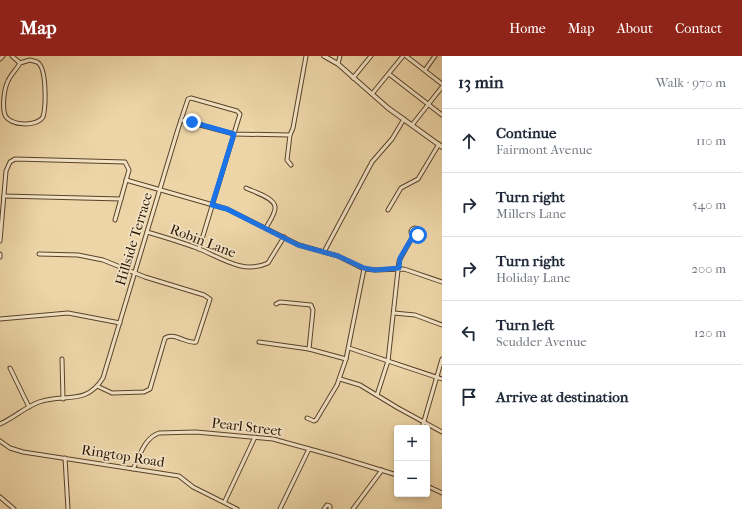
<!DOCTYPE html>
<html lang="en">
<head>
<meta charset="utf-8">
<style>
	body { margin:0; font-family:"IM FELL French Canon",serif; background:#f2f2f3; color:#1f2937 }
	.controls { position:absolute; right:12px; bottom:12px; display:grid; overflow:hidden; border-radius:4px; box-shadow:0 2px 6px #0003 }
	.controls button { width:36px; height:36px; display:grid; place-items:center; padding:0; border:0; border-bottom:1px solid #e0e1e3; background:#fff; color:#1f2937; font:20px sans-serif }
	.stop { position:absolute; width:12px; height:12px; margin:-9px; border:3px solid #1a73e8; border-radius:50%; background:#fff }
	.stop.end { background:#1a73e8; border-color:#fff; box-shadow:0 1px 4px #0008 }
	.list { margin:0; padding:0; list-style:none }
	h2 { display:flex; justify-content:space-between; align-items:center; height:52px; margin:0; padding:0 16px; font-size:17px }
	h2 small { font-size:13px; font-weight:400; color:#747a83 }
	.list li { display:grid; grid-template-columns:26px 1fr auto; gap:12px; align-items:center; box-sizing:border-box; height:64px; padding:0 16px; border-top:1px solid #e0e1e3 }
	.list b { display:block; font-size:15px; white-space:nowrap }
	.list p { margin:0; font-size:13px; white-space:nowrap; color:#747a83 }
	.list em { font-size:13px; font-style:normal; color:#747a83 }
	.icon { flex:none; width:22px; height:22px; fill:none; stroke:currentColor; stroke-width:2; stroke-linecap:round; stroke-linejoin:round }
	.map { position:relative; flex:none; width:442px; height:453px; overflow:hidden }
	header { display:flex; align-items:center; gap:24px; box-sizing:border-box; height:56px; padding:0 20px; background:#8f2418; color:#fff }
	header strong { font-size:19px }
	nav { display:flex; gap:22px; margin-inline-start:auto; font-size:14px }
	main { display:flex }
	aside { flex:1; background:#fff }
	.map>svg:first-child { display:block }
</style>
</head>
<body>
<header>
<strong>Map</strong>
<nav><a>Home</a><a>Map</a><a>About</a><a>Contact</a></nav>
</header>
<main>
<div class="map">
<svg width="442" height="453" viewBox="0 0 442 453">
	<rect width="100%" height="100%" fill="#edd5a7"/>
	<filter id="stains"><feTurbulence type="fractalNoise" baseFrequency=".005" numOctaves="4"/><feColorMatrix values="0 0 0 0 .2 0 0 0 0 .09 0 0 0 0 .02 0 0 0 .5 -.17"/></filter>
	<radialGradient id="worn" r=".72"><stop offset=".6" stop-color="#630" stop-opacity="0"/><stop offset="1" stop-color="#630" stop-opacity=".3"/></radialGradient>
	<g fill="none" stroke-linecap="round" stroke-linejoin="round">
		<g stroke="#59422a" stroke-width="5">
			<g id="minor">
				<path d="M12,0l8,7"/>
				<path d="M406,0l36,28"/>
				<path d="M0,3l3,-3"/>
				<path d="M30,4l7,2c10,5 9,44 6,55 -6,10 -33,9 -38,-2 -3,-9 -1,-26 3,-34 3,-7 9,-12 12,-18z"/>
				<path d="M338,8l2,-8"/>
				<path d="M425,14l10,-14"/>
				<path d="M389,18l53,41"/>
				<path d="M353,22l18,-22"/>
				<path d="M372,38l31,-38"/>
				<path d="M181,64l53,14 56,1"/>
				<path d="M412,69l30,-38"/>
				<path d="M291,109l-4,-5 3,-25 3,-7 13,-72"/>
				<path d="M126,124l101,29 72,36 39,11 26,13 11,1 29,-1 38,13"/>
				<path d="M246,132c8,4 29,10 29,19 1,6 -6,15 -9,21"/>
				<path d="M4,140l117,3"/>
				<path d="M388,154l13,-22 17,-9 21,-35"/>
				<circle cx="415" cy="176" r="4"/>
				<path d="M147,176c17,5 34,10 50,16 23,9 46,27 71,15l16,-26"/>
				<path d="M0,185l6,-70 4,-9 5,-3 110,3 4,8 -14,50"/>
				<path d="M324,196l48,-90 20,-23 12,-20"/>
				<path d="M0,198v3"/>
				<path d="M39,198l39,1 25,5 42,17 59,18 6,4 -14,43c-10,2 -21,-10 -31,-4l-15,51 -6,3 -32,1 -15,-7"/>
				<path d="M276,248l4,-2 31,3 2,5 -4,39"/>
				<path d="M394,257l21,2 27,10"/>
				<path d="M0,263l68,-6 52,10"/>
				<path d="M259,286l50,7 37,10"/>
				<path d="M349,292l93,31"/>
				<path d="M62,303l1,40"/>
				<path d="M10,312l19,39"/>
				<path d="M340,323l20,6 38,23 44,24"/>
				<path d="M377,339l11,-34 11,-100 14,-25"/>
				<path d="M307,362l7,3 2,-1 21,-35 9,-26 18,-90"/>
				<path d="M0,368c14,-6 25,-17 39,-22 25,-9 47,4 64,-24l75,-249 10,-30 3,-1 46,13 3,3 -41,135"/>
				<path d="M422,372l20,-69"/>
				<path d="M0,385l10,7 13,4 156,24 14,11 44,22"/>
				<path d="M65,402l3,51"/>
				<path d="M133,413c7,-13 11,-31 26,-36l37,-1 77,7 62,17 62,19"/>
				<path d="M427,430l15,7"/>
				<path d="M0,441l14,12"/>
				<path d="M225,445l30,-64"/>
				<path d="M280,453l29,-60"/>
				<path d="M324,453l3,-4 3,1v3"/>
				<path d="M353,453l29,-39"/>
			</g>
		</g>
		<g stroke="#59422a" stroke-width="5.5">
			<path id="tertiary" d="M324,0l14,8 50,44 54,39"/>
		</g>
		<use href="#minor" stroke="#f3e4c6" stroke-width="3"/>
		<use href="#tertiary" stroke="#f3e4c6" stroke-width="3.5"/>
	</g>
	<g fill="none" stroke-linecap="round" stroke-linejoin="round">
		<path stroke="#1a73e8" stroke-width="5" d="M192,66l42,12 -22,71 15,4 71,36 40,11 26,12 11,2 24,-2 1,-10 13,-22 5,-1"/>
	</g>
	<g text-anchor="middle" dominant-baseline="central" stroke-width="3.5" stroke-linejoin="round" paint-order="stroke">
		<g font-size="14" fill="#281100" stroke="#f3e4c6">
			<text transform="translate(134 183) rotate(-73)">Hillside Terrace</text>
			<text transform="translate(203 185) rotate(21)">Robin Lane</text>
			<text transform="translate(247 371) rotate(7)">Pearl Street</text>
			<text transform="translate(123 400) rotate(9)">Ringtop Road</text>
		</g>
	</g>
	<rect width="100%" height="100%" filter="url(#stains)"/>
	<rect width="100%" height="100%" fill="url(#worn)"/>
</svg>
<div class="controls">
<button>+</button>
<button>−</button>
</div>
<div class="stop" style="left:418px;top:179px"></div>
<div class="stop end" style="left:192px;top:66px"></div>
</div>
<aside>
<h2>13 min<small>Walk · 970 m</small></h2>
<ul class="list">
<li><svg class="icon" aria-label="ahead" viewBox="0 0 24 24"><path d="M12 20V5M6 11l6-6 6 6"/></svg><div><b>Continue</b><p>Fairmont Avenue</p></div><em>110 m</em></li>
<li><svg class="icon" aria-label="right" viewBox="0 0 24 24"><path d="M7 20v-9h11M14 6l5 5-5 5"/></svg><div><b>Turn right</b><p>Millers Lane</p></div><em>540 m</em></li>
<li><svg class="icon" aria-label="right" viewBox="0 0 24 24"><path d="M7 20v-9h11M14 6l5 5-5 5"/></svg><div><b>Turn right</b><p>Holiday Lane</p></div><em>200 m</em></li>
<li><svg class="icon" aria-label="left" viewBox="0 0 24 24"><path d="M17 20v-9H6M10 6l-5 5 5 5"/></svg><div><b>Turn left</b><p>Scudder Avenue</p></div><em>120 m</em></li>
<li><svg class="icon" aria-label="arrive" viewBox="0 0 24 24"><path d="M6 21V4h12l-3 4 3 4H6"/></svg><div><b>Arrive at destination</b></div></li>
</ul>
</aside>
</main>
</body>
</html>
